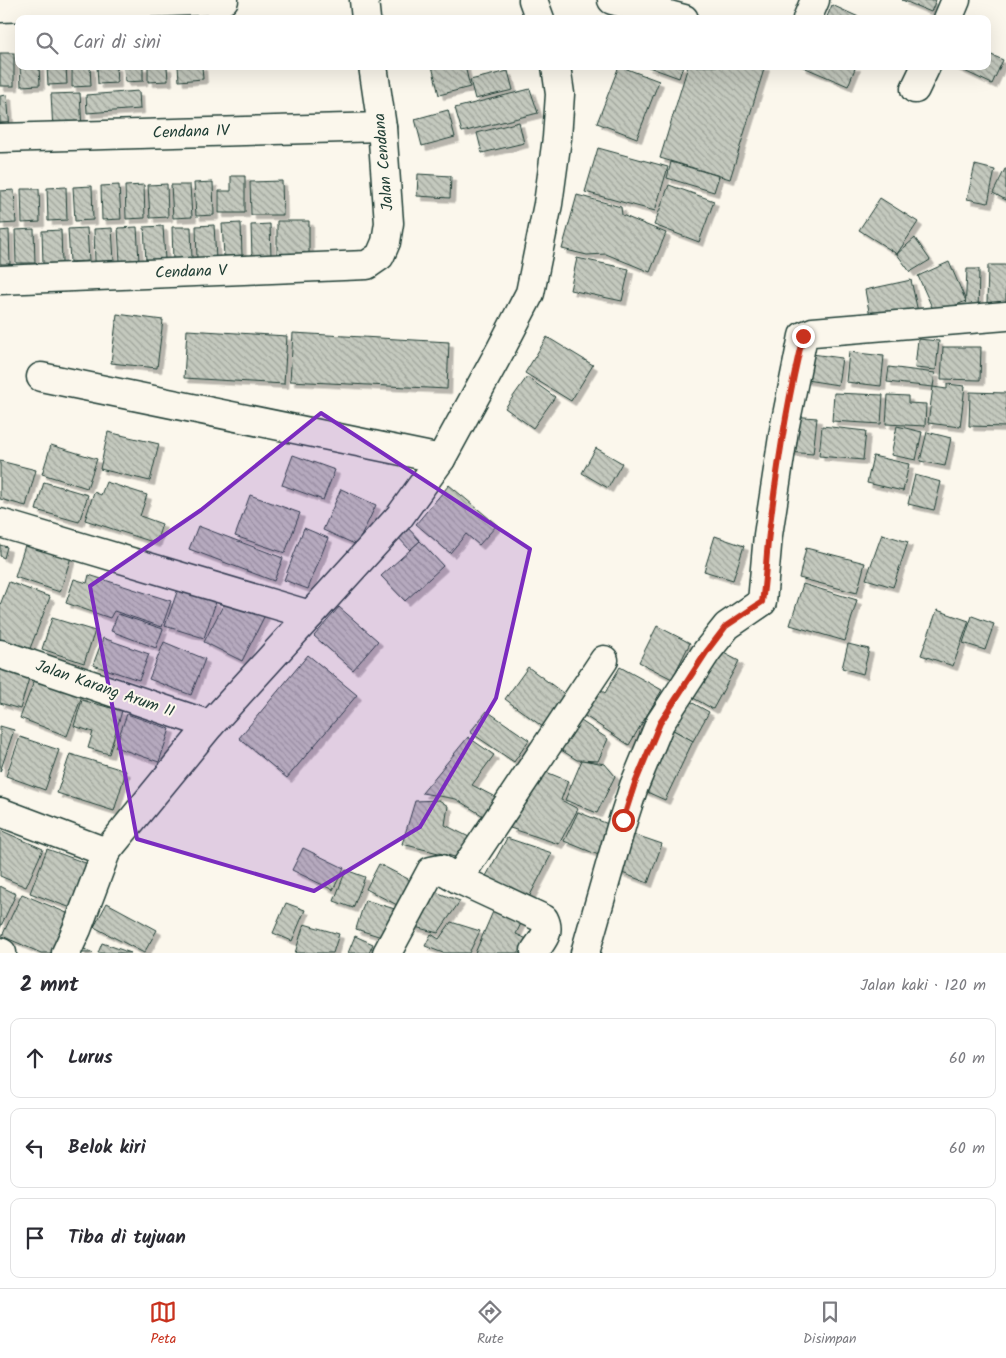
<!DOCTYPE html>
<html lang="id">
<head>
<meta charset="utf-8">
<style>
	body { margin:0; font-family:Kalam,sans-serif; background:#f7f7f7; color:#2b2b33 }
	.stop { position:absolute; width:15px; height:15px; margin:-11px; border:4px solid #c8321e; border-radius:50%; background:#fff }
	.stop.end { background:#c8321e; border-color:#fff; box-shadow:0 1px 5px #0008 }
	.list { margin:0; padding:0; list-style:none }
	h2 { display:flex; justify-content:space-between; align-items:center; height:65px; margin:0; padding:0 20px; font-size:21px }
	h2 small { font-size:16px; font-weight:400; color:#7c7c81 }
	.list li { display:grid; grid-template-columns:32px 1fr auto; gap:15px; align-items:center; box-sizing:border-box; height:80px; margin:0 10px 10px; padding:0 10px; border:1px solid #e1e1e2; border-radius:10px }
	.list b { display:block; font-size:19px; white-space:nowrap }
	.list em { font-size:16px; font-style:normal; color:#7c7c81 }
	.icon { flex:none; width:28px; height:28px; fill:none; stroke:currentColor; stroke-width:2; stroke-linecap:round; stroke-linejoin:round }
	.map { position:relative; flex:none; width:1006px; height:953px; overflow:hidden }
	.search { position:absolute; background:#fff; box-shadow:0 5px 20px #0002; left:15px; right:15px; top:15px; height:55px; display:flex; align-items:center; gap:12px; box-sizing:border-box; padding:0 18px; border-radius:10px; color:#7c7c81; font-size:19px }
	.sheet { height:335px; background:#fff }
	nav { display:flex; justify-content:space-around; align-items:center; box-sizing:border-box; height:70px; border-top:1px solid #e1e1e2; background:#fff; font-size:14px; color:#7c7c81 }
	nav a { display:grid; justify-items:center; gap:2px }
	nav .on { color:#c8321e }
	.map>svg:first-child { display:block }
</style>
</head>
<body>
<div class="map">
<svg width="1006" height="953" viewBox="0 0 1006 953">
	<defs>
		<pattern id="building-back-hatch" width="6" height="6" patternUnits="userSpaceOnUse" patternTransform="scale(1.25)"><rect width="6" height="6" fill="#c4c9be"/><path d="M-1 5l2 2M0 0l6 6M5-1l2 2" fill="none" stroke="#9fa49b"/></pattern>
		<filter id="shadow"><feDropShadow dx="4.5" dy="4.5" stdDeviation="0" flood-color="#0004"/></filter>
	</defs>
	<rect width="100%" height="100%" fill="#fbf7ec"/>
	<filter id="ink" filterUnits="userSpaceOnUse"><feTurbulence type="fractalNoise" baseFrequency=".02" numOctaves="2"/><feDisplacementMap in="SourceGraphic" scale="10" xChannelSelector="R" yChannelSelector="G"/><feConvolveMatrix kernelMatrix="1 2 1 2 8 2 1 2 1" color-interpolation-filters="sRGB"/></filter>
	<g filter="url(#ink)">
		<g fill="url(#building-back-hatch)" stroke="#1f3d34" filter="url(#shadow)">
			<path d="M902,0h34l-5,12z"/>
			<path d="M832,5l31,14h-37z"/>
			<path d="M612,14l13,5h-15z"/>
			<rect x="0" y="53" width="14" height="33"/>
			<path d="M987,53l16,7 -11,24 -38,-18h33z"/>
			<path d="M20,66h19l1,19 -19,1z"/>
			<path d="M47,66h19l1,18 -19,1z"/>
			<path d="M72,66h18l1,20 -19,1z"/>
			<path d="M97,66h19l1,17 -19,1z"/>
			<path d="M124,66h19v15l-18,1z"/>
			<path d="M148,66h19l1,15 -20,1z"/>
			<path d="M178,66h24l1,13 -24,2z"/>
			<path d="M432,66h33l5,21 -31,8z"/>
			<path d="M619,66l40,15 -22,57 -40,-15z"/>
			<path d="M646,66h37l-4,12z"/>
			<path d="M688,66h77l-35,113 -70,-21z"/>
			<path d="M801,66h55l-8,20z"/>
			<path d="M508,71l5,19 -38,9 -5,-19z"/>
			<path d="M530,89l8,24 -76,19 -7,-24z"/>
			<path d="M139,91l1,18 -53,4 -1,-18z"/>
			<path d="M80,93l2,37 -29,1 -2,-37z"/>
			<path d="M7,95l3,34 -10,1v-34z"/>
			<path d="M448,110l7,27 -33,9 -7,-27z"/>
			<path d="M519,122l5,21 -42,10 -5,-20z"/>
			<path d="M598,148l70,19 -13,44 -70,-19z"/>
			<path d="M671,162l48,14 -5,16 -47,-14z"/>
			<path d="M975,165l20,5 -7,33 -21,-4z"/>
			<path d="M1005,169h1v31l-13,-7z"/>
			<path d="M418,174l33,2 -1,22 -33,-2z"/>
			<path d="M231,176h14v37h-26v-22h12z"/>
			<path d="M282,181l1,34h-32l-1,-33z"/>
			<path d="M213,182l1,33 -18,1 -2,-33z"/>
			<path d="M167,184l1,33 -18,1 -2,-33z"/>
			<path d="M119,185l2,34 -19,1 -1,-34z"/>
			<path d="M144,185l1,33 -19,1 -1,-33z"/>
			<path d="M171,185h19l2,32 -19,1z"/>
			<path d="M669,185l45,16 -15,41 -45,-17z"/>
			<path d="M92,186l1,34 -18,1 -2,-34z"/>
			<path d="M66,187l1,33 -19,1 -1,-33z"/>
			<path d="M21,189h18l1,33 -18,1z"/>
			<path d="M14,190l2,33 -16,1v-33z"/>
			<path d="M577,195l44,12 1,8 44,18 -16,39 -44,-18 -19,1 -25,-6z"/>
			<path d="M880,198l38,24 -21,32 -38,-24z"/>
			<path d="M277,221h32v34l-32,1z"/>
			<path d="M241,223l1,33h-18l-2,-32z"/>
			<path d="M270,224l1,33 -19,1 -1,-33z"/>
			<path d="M214,225l2,34 -19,1 -1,-34z"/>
			<path d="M163,226l2,34 -19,1 -2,-34z"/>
			<path d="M137,227l2,34 -19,1 -2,-34z"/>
			<path d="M172,227h19l1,33 -19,1z"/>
			<path d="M87,228l2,33 -19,1 -2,-33z"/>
			<path d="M112,228l2,33 -19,1 -1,-33z"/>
			<path d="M34,229l1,34h-19l-1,-33z"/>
			<path d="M9,230l1,34h-10v-33z"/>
			<path d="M61,230l1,33 -19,1 -1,-33z"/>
			<path d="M915,238l15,22 -20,12 -13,-18z"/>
			<path d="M577,258l52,11 -7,32 -52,-11z"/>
			<path d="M949,262l17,39 -31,13 -17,-38z"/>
			<path d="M988,265h18v38h-19z"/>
			<path d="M967,269h12l-1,44h-13z"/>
			<path d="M911,280l7,32 -47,10 -6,-32z"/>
			<path d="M117,314l46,6 -6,48 -46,-5z"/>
			<path d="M187,330l100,6 -3,48 -100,-6z"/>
			<path d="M293,333l156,9 -2,47 -157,-8z"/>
			<path d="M547,337l46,28 -22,36 -46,-28z"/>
			<path d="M918,339l21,2 -3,29 -21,-2z"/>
			<path d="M943,347h38l-1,33 -39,-1z"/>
			<path d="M849,352l35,4 -3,30 -35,-4z"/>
			<path d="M804,353l38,5 -4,27 -38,-6z"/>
			<path d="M889,367l46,6 -2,14 -46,-5z"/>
			<path d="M527,377l28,20 -22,31 -28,-20z"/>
			<path d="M947,384l18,2 -5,41 -32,-4 5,-36 14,2z"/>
			<path d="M970,392l36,1v34l-37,-1z"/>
			<path d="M834,393l49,2 -2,29 -49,-3z"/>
			<path d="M888,395l20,1v7l18,1 -1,22 -39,-2z"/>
			<path d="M792,416l25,2 -4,36 -25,-2z"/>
			<path d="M822,426l44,5 -3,29 -44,-4z"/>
			<path d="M897,426l25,6 -6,28 -25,-5z"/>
			<path d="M108,432l51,12 -9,37 -50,-12z"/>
			<path d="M927,432l24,6 -6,28 -25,-5z"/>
			<path d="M51,445l46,14 -10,29 -45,-14z"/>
			<path d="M596,448l26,15 -14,25 -26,-15z"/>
			<path d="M293,455l42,15 -12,30 -41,-15z"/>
			<path d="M873,456l36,8 -6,27 -36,-8z"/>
			<path d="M0,461l36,9 -10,36 -26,-7z"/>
			<path d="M915,475l26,7 -7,28 -26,-6z"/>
			<path d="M44,482l44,13 -9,27 -43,-12z"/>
			<path d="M106,482l41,13 -7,21 22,8 -6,19 -71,-23 9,-28 7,3z"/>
			<path d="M449,485l48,40 -18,20 -13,-11 -16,19 -34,-29z"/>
			<path d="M341,489l35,16 -19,40 -34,-15z"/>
			<path d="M250,495l50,18 -15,40 -50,-17z"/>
			<path d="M198,526l85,32 -9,23 -85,-32z"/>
			<path d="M407,527l13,14 -10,9 -13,-14z"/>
			<path d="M304,528l24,10 -20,51 -24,-9z"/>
			<path d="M882,534l26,8 -15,45 -27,-8z"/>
			<path d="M715,536l29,10 -11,34 -29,-9z"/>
			<path d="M27,539l45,15 -12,38 -45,-15z"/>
			<path d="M420,541l23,25 -38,35 -24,-25z"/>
			<path d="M0,545l7,2 -3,11 -4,-2z"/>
			<path d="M806,548l59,15 -8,30 -58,-15z"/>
			<path d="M89,575l82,26 -9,26 -48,-16 -4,7 -44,-15 8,-24 13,4z"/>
			<path d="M9,582l41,15 -21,54 -29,-11v-35z"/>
			<path d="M803,584l54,16 -12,41 -55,-16z"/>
			<path d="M178,589l38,13 -12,36 -39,-12z"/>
			<path d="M228,596l37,19 -23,46 -38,-19z"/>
			<path d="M339,607l39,34 -25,29 -39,-34z"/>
			<path d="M937,610l32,11 -16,45 -32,-11z"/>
			<path d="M118,614l45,15 -7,19 -45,-17z"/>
			<path d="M972,616l22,8 -9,26 -22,-7z"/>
			<path d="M52,618l43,13 -11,32 -42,-14z"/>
			<path d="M657,626l33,17 -18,36 -33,-17z"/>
			<path d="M103,638l46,16 -10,26 -46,-15z"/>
			<path d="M164,642l41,17 -14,36 -42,-16z"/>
			<path d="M848,644l21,5 -6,25 -21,-6z"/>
			<path d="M714,648l25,13 -26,48 -25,-14z"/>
			<path d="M308,655l49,40 -70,83 -48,-40z"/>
			<path d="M0,666l30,9 -10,34 -20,-6z"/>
			<path d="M528,667l43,32 -24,31 -42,-31z"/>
			<path d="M620,667l42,23 -33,55 -50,-33 16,-26 10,7z"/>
			<path d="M38,671l47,17 -18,48 -47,-18z"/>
			<path d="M682,697l27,15 -16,29 -27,-15z"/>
			<path d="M82,700l40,11 -13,43 -21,-6 5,-16 -19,-6z"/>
			<path d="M487,711l42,29 -15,22 -44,-30z"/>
			<path d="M127,714l43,15 -11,33 -44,-15z"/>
			<path d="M578,719l30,20 -10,22 -21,-1 -27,-17z"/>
			<path d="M0,726l14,4 -14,42z"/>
			<path d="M666,726l27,15 -28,59 -27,-12z"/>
			<path d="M20,737l39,13 -14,40 -39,-14z"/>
			<path d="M468,737l26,18 -22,30 25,13 -12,19 -29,-18 -34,-6z"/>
			<path d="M70,754l56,17 -12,40 -57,-18z"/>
			<path d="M582,760l23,4 10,12 -18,37 -32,-13z"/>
			<path d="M534,767l34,14 -7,19 17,9 -19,35 -49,-16z"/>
			<path d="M439,800l9,6 -3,19 32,16 -10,19 -65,-16 13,-43z"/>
			<path d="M578,812l35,14 -12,30 -37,-15z"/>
			<path d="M0,830l43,19 -17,38 -26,-11z"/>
			<path d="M630,833l32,11 -14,39 -31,-12z"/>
			<path d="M507,838l45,15 -27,52 -45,-18z"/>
			<path d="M303,848l41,20 -11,22 -41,-20z"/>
			<path d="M47,849l44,16 -17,44 -44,-16z"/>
			<path d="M379,864l33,17 -13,25 -33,-17z"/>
			<path d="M346,870l19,7 -12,31 -19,-7z"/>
			<path d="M0,886l16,8 -16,34z"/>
			<path d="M433,891l27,10 -22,32 -27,-7z"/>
			<path d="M22,894l52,22 -16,37h-17l-39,-17z"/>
			<path d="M365,900l30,9 -10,29 -29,-9z"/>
			<path d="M107,903l50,27 -13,23 -50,-26z"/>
			<path d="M286,903l19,7 -13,31 -19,-8z"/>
			<path d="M495,907l28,12 -7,15 11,5 -7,14h-45z"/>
			<path d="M451,922l29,9 -11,22h-26l-18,-7 6,-12 8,5z"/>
			<path d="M304,924l35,10 -6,19h-38z"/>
			<path d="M355,936l18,8 -4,9h-21z"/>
			<path d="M102,943l29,10h-33z"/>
			<path d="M82,948l11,5h-13z"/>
		</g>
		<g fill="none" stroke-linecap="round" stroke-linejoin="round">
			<g stroke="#1f3d34" stroke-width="31">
				<g id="minor">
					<path d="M364,0l2,19"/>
					<path d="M533,0l7,19"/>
					<path d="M612,0l72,19"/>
					<path d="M0,8l224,-8"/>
					<path d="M807,19l8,-19"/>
					<path d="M948,19l8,-19"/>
					<path d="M915,89l11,-23"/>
					<path d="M0,138l382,-11"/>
					<path d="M0,280l367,-15 13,-9 6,-14 3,-19 -7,-96 -9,-61"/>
					<path d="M41,377l400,82"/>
					<path d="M0,523l310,92"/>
					<path d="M0,654l210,71"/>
					<path d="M0,812l106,40"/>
					<path d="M458,879l86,40c7,14 -2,21 -9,32"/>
					<path d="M0,952l2,1"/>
					<path d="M66,953l11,-24 29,-77 104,-127 190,-209 41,-57 60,-110 29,-56 18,-89 9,-66 3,-44 -4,-28"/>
					<path d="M387,953l44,-82 10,-2 17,10 146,-219"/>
					<path d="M585,953l38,-133 11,-34 26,-63 47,-72 20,-25 35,-24 6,-67 16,-105 19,-94 10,-4 193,-16"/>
				</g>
			</g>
			<use href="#minor" stroke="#fbf7ec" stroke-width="28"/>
		</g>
	</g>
	<g fill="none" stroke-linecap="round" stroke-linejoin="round" filter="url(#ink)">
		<path stroke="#c8321e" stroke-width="6" d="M623,820l11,-34 26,-63 8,-12 39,-60 19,-25 36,-24c4,-23 4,-46 7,-69 8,-66 18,-132 34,-197"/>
	</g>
	<path fill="#7b2cbf" fill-opacity="0.2" stroke="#7b2cbf" stroke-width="4" stroke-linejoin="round" d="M321,413l209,136 -34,149 -76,129 -106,64 -177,-52 -47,-253 111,-76z"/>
	<g text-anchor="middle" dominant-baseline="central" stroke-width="4" stroke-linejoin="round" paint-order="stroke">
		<g font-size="16" fill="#1f3d34" stroke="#fbf7ec">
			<text transform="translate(191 132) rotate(-2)">Cendana IV</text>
			<text transform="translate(384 162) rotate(-95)">Jalan Cendana</text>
			<text transform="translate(191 272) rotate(-2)">Cendana V</text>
			<text transform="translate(105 689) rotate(19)">Jalan Karang Arum II</text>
		</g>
	</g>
</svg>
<div class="stop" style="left:623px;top:820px"></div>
<div class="stop end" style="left:803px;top:336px"></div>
<div class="search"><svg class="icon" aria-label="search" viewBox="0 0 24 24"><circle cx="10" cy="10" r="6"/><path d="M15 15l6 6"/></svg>Cari di sini</div>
</div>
<section class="sheet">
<h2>2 mnt<small>Jalan kaki · 120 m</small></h2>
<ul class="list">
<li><svg class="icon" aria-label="ahead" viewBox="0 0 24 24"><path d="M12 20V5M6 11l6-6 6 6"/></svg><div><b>Lurus</b></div><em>60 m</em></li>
<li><svg class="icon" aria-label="left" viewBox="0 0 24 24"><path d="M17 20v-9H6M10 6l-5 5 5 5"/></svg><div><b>Belok kiri</b></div><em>60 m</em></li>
<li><svg class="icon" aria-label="arrive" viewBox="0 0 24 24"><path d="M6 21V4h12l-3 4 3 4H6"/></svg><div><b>Tiba di tujuan</b></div></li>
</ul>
</section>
<nav>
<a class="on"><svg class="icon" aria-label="map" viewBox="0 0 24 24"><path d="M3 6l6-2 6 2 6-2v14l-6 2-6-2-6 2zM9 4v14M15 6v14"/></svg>Peta</a>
<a><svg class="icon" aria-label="directions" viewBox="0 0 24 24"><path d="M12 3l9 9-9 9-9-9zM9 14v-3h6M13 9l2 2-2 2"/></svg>Rute</a>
<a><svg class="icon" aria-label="saved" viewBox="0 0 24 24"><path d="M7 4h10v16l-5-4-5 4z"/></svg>Disimpan</a>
</nav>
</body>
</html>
